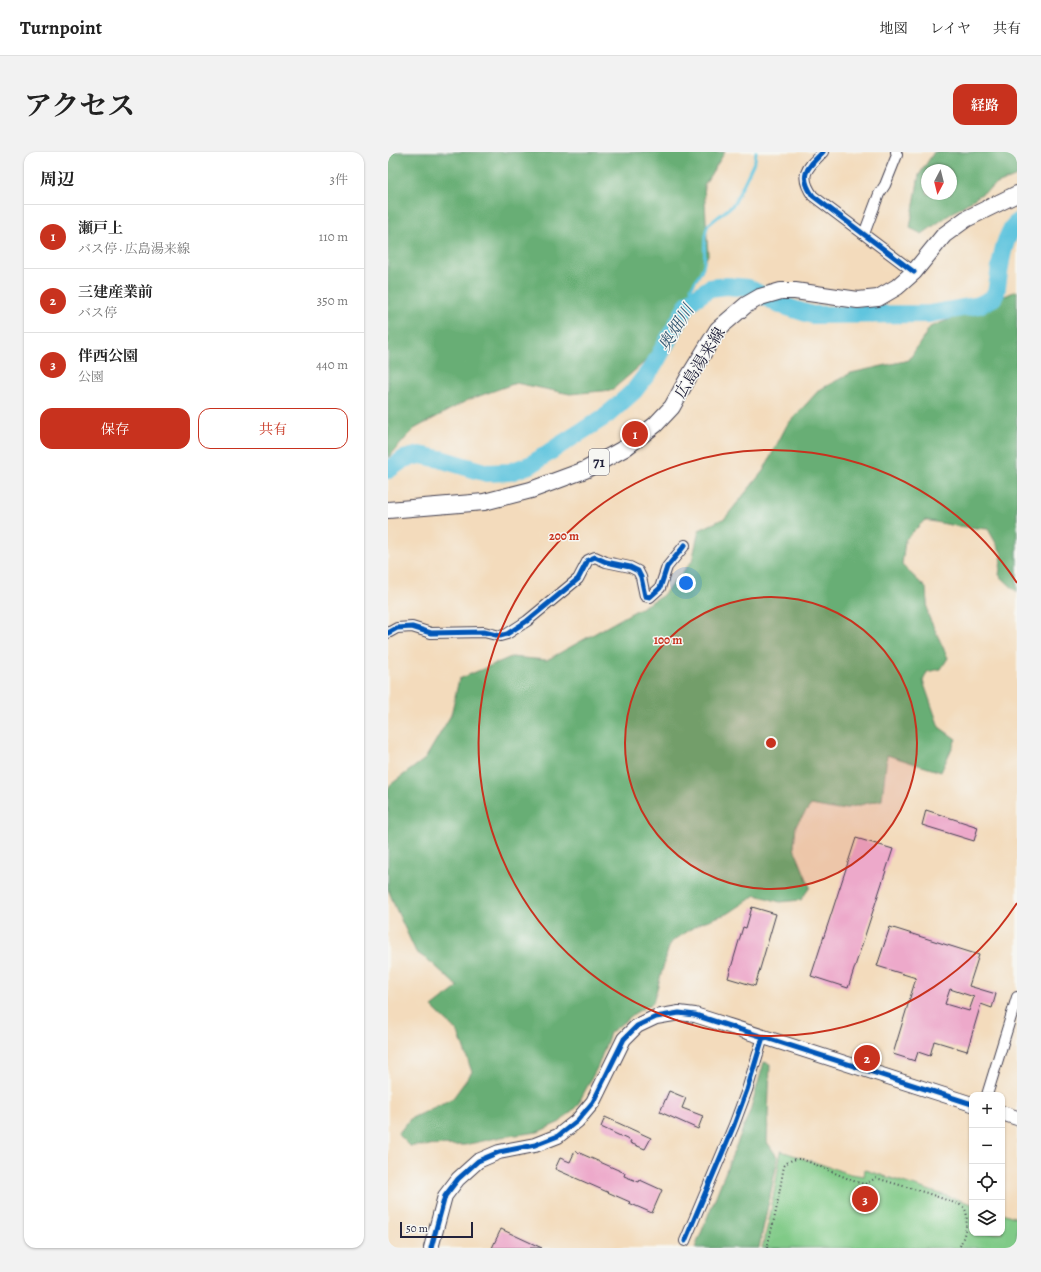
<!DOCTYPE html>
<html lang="ja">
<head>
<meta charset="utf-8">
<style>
	body { margin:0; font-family:Alegreya,"Noto Serif JP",serif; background:#f2f2f2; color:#222 }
	.controls { position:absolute; right:12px; bottom:12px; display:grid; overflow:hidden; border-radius:8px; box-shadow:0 1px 3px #0004 }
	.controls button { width:36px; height:36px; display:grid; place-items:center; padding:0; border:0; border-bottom:1px solid #e0e0e0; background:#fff; color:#222; font:20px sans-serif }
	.compass { position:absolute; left:533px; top:12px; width:36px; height:36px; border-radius:50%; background:#fff; box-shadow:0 1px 3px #0004; rotate:187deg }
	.scale { position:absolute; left:12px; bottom:10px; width:73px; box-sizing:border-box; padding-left:4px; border:2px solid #22223b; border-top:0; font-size:11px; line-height:14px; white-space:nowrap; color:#22223b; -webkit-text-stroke:3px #f6f6f2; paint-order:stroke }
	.you { position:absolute; left:298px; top:431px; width:14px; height:14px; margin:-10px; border:3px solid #fff; border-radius:50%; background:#1a73e8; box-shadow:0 0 0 6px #1a73e833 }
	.badge { display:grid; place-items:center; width:26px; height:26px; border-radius:50%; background:#c8321e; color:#fff; font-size:13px; font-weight:700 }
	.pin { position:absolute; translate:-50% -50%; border:2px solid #fff; box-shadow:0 1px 4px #0006 }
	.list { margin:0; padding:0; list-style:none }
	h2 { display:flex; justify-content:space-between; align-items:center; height:52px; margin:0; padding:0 16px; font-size:17px }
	h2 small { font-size:13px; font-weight:400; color:#767676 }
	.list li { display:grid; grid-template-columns:26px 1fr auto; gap:12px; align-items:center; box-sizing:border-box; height:64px; padding:0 16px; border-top:1px solid #e0e0e0 }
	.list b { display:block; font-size:15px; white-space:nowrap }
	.list p { margin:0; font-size:13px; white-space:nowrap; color:#767676 }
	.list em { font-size:13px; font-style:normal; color:#767676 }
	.actions { display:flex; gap:8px; padding:12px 16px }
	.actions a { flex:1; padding:9px 0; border:1px solid #c8321e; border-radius:12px; text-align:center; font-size:14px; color:#c8321e }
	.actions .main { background:#c8321e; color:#fff }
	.icon { flex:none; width:22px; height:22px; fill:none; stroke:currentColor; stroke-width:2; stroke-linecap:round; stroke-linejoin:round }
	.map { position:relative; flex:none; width:629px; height:1096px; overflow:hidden; border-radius:12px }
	header { display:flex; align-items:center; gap:24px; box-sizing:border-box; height:56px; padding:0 20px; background:#fff; border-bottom:1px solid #e0e0e0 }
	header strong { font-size:19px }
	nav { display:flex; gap:22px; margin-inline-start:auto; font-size:14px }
	.intro { display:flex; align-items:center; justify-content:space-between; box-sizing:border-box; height:96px; padding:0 24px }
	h1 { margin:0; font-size:28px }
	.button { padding:10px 18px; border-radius:12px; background:#c8321e; color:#fff; font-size:14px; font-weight:700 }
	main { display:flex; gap:24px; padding:0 24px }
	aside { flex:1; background:#fff; border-radius:12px; box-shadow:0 1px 3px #0004 }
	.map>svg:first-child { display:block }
</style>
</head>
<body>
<header>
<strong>Turnpoint</strong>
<nav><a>地図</a><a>レイヤ</a><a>共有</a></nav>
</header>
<div class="intro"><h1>アクセス</h1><a class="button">経路</a></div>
<main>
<aside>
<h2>周辺<small>3件</small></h2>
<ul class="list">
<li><span class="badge">1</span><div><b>瀬戸上</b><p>バス停 · 広島湯来線</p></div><em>110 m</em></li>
<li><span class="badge">2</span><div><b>三建産業前</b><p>バス停</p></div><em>350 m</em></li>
<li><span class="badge">3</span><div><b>伴西公園</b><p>公園</p></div><em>440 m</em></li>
</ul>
<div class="actions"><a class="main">保存</a><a>共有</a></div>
</aside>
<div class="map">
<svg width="629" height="1096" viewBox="0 0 629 1096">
	<rect width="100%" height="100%" fill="#f6f6f2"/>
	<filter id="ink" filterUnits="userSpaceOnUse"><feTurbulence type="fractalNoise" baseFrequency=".025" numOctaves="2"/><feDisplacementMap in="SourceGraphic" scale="8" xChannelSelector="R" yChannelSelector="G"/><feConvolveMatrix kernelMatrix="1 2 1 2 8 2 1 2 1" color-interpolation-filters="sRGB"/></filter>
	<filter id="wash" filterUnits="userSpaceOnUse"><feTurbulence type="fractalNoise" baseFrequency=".012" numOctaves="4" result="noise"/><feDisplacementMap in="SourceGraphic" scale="16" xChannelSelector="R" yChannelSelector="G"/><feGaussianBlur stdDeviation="0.9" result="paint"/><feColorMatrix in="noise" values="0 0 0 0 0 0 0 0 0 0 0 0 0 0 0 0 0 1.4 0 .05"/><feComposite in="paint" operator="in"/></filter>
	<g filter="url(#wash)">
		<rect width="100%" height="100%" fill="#f3dbbc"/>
		<path fill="#80ca87" stroke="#517661" d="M393,999l69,23 14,2 1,-6 107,34v29h30v-20l15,5v30h-255l8,-32z"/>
		<g fill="#68ae74" stroke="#456858" fill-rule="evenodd">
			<path d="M0,0h337l-21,33 4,70 -34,70 -26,34 -36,31 -42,4 -54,-11 -48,17 -54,29 -26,29z"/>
			<path d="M546,0h83v24l-20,8 -51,33 -24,17 -12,-6 9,-53zM539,18h24v24h-24z"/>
			<path d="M628,139h1v301l-18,-17 3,-21 -14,-25 -32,-3 -31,-6 -20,20 -3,25 24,23 2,27 20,43 -7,11 -14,3 -4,9 16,46 17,12 -15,33 -54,-17 -5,45 -44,10 -27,-5 -15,20 -2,23 16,39 -9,13 -21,2 -24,-7 -27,18 -29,10 -30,20 -17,60 -18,10 -25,20 -12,33 -21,40 -17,16 -22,10 -37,5 -36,8 -55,1 -12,-12 12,-15 43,-21 19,-26 -14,-40 -26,-25 26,-20 -26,-24 -16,-11 -20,-43 -8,-20v-99l2,-5 35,-26 26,-44 8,-36 52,-22 36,3 115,-64 30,-35 7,-31 26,-12 38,-47 24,-46 32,-35 32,-17 58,-13 21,-33 36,-14z"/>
			<path d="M376,910l6,2 -3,78 11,16 -19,90h-64l55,-137z"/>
		</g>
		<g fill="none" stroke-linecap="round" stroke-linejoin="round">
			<path stroke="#60c5de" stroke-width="3" d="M306,147l-3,-11c4,-7 12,-17 13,-25 2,-12 -2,-26 4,-38l26,-21 21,-44 1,-8"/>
			<path stroke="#60c5de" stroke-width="18" d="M0,318l16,-11 16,-4 20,4 47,14 23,-1 22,-8 28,-19 46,-29 28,-25 20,-26 34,-61 6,-5 16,-11 17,-2 21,2 33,17 31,10 117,-1 50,-9 14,-7 3,-5c4,-22 5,-54 21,-71"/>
		</g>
		<g id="blocks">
			<g fill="#eda9ca" fill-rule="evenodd">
				<path d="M538,658l52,17 -4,14 -52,-16z"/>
				<path d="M468,686l37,11 -45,139 -37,-12z"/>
				<path d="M364,755l24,7 -21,72 -27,-8 15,-51 3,1z"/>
				<path d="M502,775l89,28 -10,31 27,8 -4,14 -11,-4 -14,47 -33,-10 -4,15 -12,-4 -3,9 -22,-7 23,-76 -39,-12zM562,837l24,8 -5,14 -24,-7z"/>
				<path d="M281,939l17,7 -4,10 21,8 -5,13 -38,-17z"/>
				<path d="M217,965l46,21 -6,11 -15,-6 1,-2 -30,-14z"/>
				<path d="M187,999l50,22 -1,3 15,6 1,-2 22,10 -10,23 -23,-10 1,-1 -75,-33 5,-11 10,4z"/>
				<path d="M113,1077l41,19h-50z"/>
			</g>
		</g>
	</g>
	<g filter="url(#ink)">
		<use href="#blocks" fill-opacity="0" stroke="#413e4e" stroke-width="1"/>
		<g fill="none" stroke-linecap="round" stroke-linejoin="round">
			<g stroke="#413e4e" stroke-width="12">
				<g id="street">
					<path d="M435,0c-16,16 -25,23 -10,44l101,76"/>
					<path d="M476,82l15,-40 6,-9 12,-30 -1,-3"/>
					<path d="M0,481l9,-5 15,-1 19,6 53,-1 16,4 7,-2 20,-13 51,-42 10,-19 7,-3 11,5 24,5 8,4 3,6 4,19 5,1 10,-9 7,-21 18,-22"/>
					<path d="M599,943l30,-98"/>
					<path d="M297,1089l49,-116 13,-35 16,-53"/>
				</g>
			</g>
			<g stroke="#413e4e" stroke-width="16">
				<g id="secondary">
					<path d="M614,961l15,5"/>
					<path d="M43,1096l14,-52 13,-17 20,-18 21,-9 36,-7 23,-9 19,-15 16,-19 31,-63 13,-13 19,-9 23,-4 16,2 277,89"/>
				</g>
			</g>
			<g stroke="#413e4e" stroke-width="18">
				<path id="primary" d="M0,358l96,-8 47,-12 54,-20 40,-22 30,-23 17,-18 16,-29 30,-49 28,-24 14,-8 21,-6h14l63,9 20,-2 19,-11 17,-15 30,-37 22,-16 51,-25"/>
			</g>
			<path stroke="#413e4e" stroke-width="2" stroke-dasharray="1 3" stroke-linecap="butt" d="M379,1096l9,-37 8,-45c5,-6 10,-7 18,-7l54,23 9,2 11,-6 51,15 33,12c3,2 5,3 6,7 3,8 -3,29 -7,36"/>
			<use href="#street" stroke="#fff" stroke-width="10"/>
			<use href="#secondary" stroke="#fff" stroke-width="14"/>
			<use href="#primary" stroke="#fff" stroke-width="16"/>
			<g stroke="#f6f6f2" stroke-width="8">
				<g id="cycleway">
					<path d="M435,0c-16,16 -25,23 -10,44l101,76"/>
					<path d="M0,481l9,-5 15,-1 19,6 53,-1 16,4 7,-2 20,-13 51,-42 10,-19 7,-3 11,5 24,5 8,4 3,6 4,19 5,1 10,-9 7,-21 18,-22"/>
					<path d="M297,1089l49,-116 13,-35 16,-53"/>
					<path d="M43,1096l14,-52 13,-17 20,-18 21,-9 36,-7 23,-9 19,-15 16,-19 31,-63 13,-13 19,-9 23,-4 16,2 277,89"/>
				</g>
			</g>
			<use href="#cycleway" stroke="#0057b8" stroke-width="5"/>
		</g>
	</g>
	<circle cx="383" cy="591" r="146" fill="#c8321e" fill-opacity=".12"/>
	<g fill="none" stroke="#c8321e" stroke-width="2">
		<circle cx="383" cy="591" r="146"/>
		<path d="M629 751A293 293 0 1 1 629 431"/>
	</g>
	<g text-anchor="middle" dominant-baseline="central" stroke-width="3" stroke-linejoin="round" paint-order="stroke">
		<rect fill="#f6f6f2" stroke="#626272" stroke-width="1" x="201" y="297" width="20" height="26" rx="3"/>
		<g font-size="15" font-weight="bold" fill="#22223b">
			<text x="211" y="310">71</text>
		</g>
		<g font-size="16" fill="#22223b" stroke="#f6f6f2">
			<text transform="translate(312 211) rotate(-58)">広島湯来線</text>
		</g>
		<g font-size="17" font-style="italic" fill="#385b74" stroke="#f6f6f2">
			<text transform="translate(288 176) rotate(-58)">奥畑川</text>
		</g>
	</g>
	<circle cx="383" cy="591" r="6" fill="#c8321e" stroke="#f6f6f2" stroke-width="2"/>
	<g font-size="12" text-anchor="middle" font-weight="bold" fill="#c8321e" stroke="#f6f6f2" stroke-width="3" stroke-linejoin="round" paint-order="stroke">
		<text x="176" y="388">200 m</text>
		<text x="280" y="492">100 m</text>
	</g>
</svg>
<div class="controls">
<button>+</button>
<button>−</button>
<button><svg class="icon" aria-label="locate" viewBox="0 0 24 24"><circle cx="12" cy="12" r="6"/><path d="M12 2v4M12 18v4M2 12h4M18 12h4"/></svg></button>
<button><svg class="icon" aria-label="layers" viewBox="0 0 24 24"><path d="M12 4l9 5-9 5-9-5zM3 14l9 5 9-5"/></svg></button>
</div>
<svg class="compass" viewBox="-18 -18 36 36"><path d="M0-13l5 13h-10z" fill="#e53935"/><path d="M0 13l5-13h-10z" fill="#767676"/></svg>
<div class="scale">50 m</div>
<div class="you"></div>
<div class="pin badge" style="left:247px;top:282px">1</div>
<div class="pin badge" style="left:479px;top:906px">2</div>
<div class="pin badge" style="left:477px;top:1047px">3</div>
</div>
</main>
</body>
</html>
